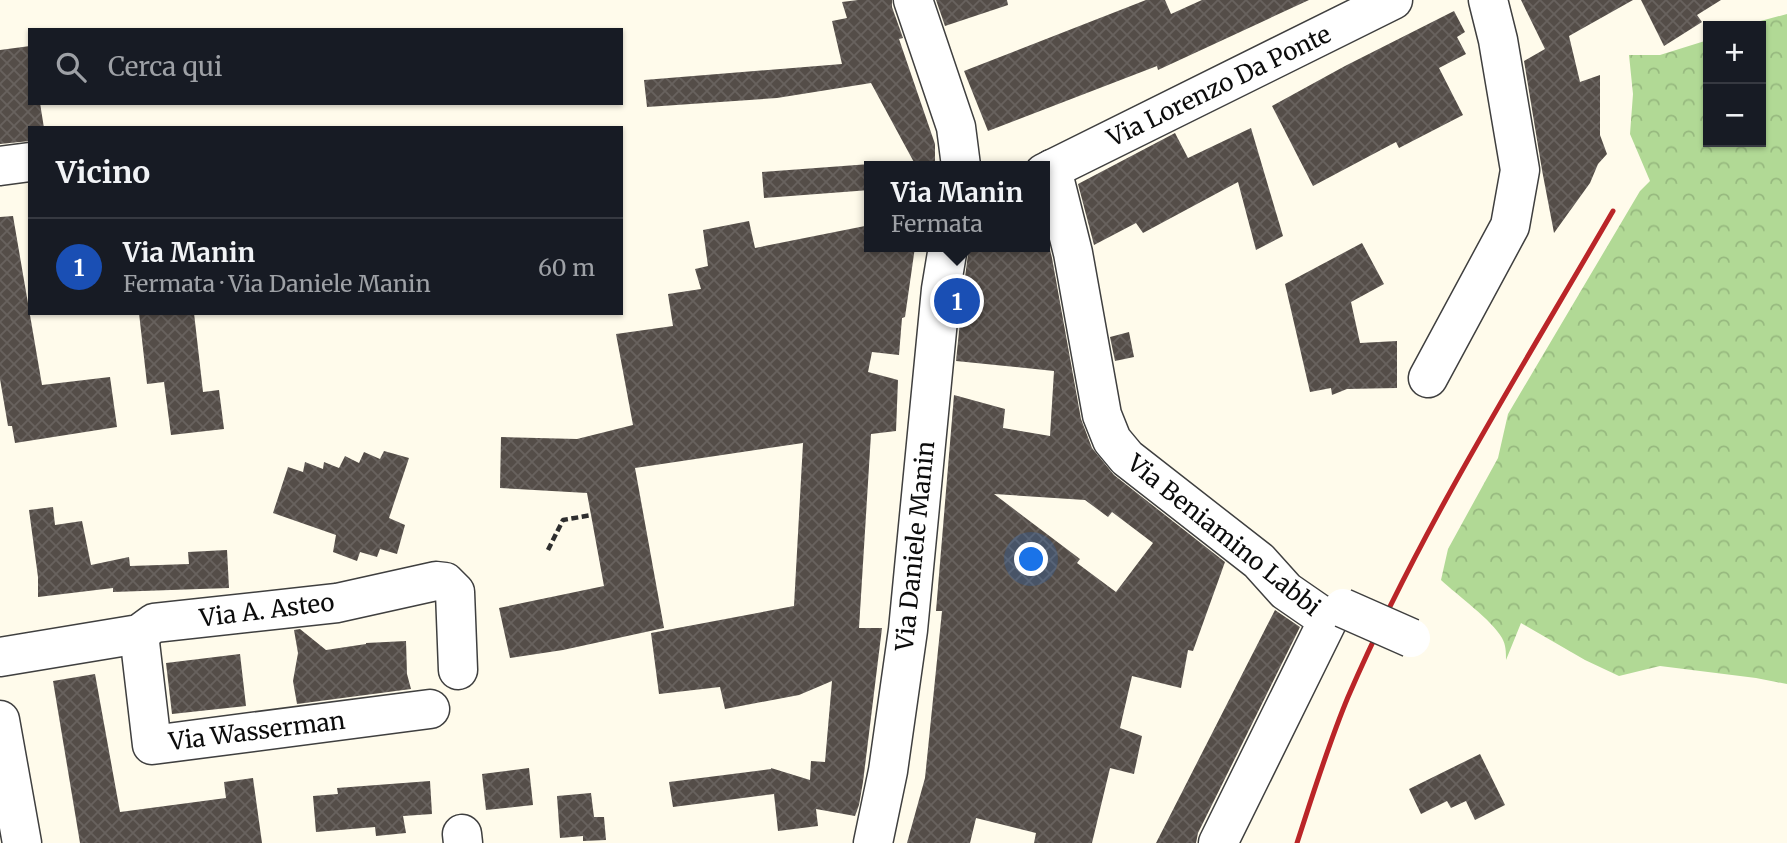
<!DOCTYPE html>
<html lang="it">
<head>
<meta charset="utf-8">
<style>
	body { margin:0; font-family:Merriweather,serif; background:#20242c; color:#f1f3f6 }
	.controls { position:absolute; right:21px; top:21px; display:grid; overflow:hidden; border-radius:0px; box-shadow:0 2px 5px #0004 }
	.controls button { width:63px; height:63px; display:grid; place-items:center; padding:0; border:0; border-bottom:2px solid #363941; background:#171b24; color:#f1f3f6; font:35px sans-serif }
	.you { position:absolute; left:1032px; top:560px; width:24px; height:24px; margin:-18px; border:5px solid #fff; border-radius:50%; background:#1a73e8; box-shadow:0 0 0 10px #1a73e833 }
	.badge { display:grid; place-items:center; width:46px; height:46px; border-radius:50%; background:#d93025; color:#fff; font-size:23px; font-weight:700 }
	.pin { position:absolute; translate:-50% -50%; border:4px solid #fff; box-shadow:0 2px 7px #0006 }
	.popup { position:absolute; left:864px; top:161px; width:186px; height:91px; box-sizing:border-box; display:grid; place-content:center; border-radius:0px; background:#171b24; filter:drop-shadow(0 2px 5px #0005); font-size:23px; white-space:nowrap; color:#9ea1a6 }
	.popup b { font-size:26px; color:#f1f3f6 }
	.popup::after { content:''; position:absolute; left:50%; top:100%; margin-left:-14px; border:14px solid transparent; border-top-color:#171b24 }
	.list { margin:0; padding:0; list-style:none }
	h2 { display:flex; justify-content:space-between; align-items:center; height:91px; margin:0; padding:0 28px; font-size:30px }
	h2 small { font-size:23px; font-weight:400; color:#9ea1a6 }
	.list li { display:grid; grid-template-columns:46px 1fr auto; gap:21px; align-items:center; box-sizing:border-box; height:98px; padding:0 28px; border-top:2px solid #363941 }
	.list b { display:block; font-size:26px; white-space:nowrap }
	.list p { margin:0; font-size:23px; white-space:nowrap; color:#9ea1a6 }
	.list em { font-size:23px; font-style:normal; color:#9ea1a6 }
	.icon { flex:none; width:38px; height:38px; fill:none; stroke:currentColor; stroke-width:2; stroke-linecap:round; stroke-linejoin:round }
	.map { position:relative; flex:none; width:1787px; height:843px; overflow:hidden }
	.search { position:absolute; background:#171b24; box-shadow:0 2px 5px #0004; left:28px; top:28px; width:595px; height:77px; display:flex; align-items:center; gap:18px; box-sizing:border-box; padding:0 24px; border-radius:0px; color:#9ea1a6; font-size:26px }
	.panel { position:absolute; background:#171b24; box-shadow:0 2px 5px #0004; left:28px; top:126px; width:595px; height:189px; border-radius:0px }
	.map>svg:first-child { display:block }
</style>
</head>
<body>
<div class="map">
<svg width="1787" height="843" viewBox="0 0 1787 843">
	<defs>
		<pattern id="forest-crowns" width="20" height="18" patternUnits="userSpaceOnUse" patternTransform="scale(1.75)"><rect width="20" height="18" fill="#b1d995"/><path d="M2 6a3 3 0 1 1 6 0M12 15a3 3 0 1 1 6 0" fill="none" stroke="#97b97f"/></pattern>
		<pattern id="building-cross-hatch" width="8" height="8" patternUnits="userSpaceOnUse" patternTransform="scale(1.75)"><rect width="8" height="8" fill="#544d48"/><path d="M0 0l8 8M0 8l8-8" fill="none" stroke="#68625e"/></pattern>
	</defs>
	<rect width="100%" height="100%" fill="#fffbeb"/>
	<path fill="url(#forest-crowns)" d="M1787,14v670l-31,-6 -96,-12 -41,10 -34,-16 -64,-37 -15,37c0,-8 0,-15 -4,-22 -10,-18 -45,-43 -61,-58l7,-31 50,-91 10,-44 132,-223 10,-10 -20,-47 3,-40 -4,-39h31l48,-15v102h53v-116h-19z"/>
	<g fill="url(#building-cross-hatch)" fill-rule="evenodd">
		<path d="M858,0h34v7l11,31 -4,1 36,105v22h-19l-45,-83 -94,15 -130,9 -3,-27 198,-16 -10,-43 15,-3 -5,-16z"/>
		<path d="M936,0h71l1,5 -63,21z"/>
		<path d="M1146,0h19l6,14 31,-14h107l-151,70 -1,-4 -169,65 -24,-60z"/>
		<path d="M1521,0h112l-64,36 11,46 20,-7v60l7,19 -9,10 -8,19 -36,50 -12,-63 -18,-109 21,-12z"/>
		<path d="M1641,0h80l-24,15 5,7 -38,24z"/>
		<path d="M1454,11l11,21 -8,5 9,17 -27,14 24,47 -64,33 -3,-6 -83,44 -41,-80 73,-40z"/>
		<path d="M30,46v57h10l4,25h-14v13l-30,3v-94z"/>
		<path d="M1251,128l32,108 -27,14 -18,-68 -95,51 -7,-10 -42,22 -16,-61 97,-51 13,25z"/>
		<path d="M870,164v26l-106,8 -2,-26z"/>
		<path d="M13,216l29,169 68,-8 7,50 -102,16 -3,-17h-4l-8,-47v-162z"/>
		<path d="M749,221l6,27 115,-23v22h45l-10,70 -3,1 -3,37 -27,-3 -4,20 30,8 -2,51 -25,3 -12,194h23l-19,154 -4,23 -4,11 -39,-7 2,17 -40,5 -4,-37 -101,13 -4,-25 102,-13v-1l39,12 1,-19 14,1 7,-81 -33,14 -74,14 -5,-22 -61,7 -8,-61 143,-27 9,-163 -168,25 29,160 -101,22 -53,8 -11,-50 105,-22 -17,-93 -87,-5 1,-51 76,2 56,-14 -17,-91 57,-8 -5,-32 33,-5 -6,-20 13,-3 -5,-36z"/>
		<path d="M1045,229l7,29 29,161 11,29 22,27 111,87 -32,89 -5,-1 -7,38 -49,-12 -12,52 22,8 -8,38 -24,-6 -18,75h-58l2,-10 -60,-15 -6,25h-63l18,-65 17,-167h-6l18,-216 51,14 -2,19 47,8 4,-65 -98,-10 7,-69 6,-45h76zM994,494l91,6 23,17 4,-5 41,31 -37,49 -39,-29 3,-4z"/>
		<path d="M1362,243l22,41 -33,18 9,41 37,-2v47l-50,1 -15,6 -1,-7 -21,4 -25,-108z"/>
		<path d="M139,313h55l9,79 16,-2 5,39 -53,6 -7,-53 -17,2z"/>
		<path d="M1129,332l5,25 -19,4 -5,-24z"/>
		<path d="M384,451l25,7 -20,60 16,7 -8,29 -17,-5 -3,8 -17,-5 -3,9 -24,-9 3,-17 -63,-22 15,-46 15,5 2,-10 18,7 1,-7 15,6 6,-12 14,7 5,-11 16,7z"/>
		<path d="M53,507l2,18 27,-4 9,44 38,-8 1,9 59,-2 -1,-12 39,-2 2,38 -116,4v-4l-75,9v-20l-9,-67z"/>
		<path d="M1275,610l25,17 -102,206 -2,10h-40z"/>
		<path d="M300,629l26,21 40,-6v-1l40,-2 1,33 4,15 -114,15 -4,-23 5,-28 -4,-23z"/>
		<path d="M240,654l6,52 -74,8 -6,-51z"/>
		<path d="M95,674l25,138 106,-14 -2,-16 29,-4 9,65h-182l-27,-162z"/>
		<path d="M1480,754l25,51 -30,15 -9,-19 -15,7 -4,-7 -26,13 -12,-25z"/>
		<path d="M529,768l4,37 -47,5 -4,-36z"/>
		<path d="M430,781l2,33 -29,2 3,17 -30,3 -1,-9 -59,5 -3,-36 25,-2 -1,-6z"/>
		<path d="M591,793l3,24h10l2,23 -23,1v-5l-23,2 -3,-42z"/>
	</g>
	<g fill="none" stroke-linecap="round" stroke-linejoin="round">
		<g stroke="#3f3f3f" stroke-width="41">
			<g id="minor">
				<path d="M913,0l43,127 5,39"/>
				<path d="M0,166l30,-4"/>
				<path d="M1052,169l21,84 29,162 10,25 15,18 132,103 27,30 42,29 -110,223"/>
				<path d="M1044,173l349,-173"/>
				<path d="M1428,378l82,-152 10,-56 -22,-130 -10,-40"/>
				<path d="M139,634l13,111 278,-36"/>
				<path d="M0,657l139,-23 15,-11 183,-20 99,-22 9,1 10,10 3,78"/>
				<path d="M0,720l22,123"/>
				<path d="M462,834l1,9"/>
				<path d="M873,843l15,-72 20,-141 33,-341 7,-42"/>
			</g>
		</g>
		<path stroke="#2e2e2e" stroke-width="4.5" stroke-dasharray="7 3.5" stroke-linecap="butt" d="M548,550l15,-30 29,-5"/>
		<use href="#minor" stroke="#fff" stroke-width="38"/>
		<path stroke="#ba2528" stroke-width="5" d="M1297,843c16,-49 31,-98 51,-146 73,-169 173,-327 265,-486"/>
		<g stroke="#3f3f3f" stroke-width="41" stroke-linecap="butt">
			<path id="minor-bridge" d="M1343,608l68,30"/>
		</g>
		<use href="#minor-bridge" stroke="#fff" stroke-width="38"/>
	</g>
	<g text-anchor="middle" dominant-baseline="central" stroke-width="7" stroke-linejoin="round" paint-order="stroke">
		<g font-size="24" fill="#0c0c0c" stroke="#fff">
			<text transform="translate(1219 86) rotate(-26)">Via Lorenzo Da Ponte</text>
			<text transform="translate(1224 535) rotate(39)">Via Beniamino Labbi</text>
			<text transform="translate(915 546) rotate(-84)">Via Daniele Manin</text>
			<text transform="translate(267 610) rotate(-7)">Via A. Asteo</text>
			<text transform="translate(257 731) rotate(-7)">Via Wasserman</text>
		</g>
	</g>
</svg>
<div class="controls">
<button>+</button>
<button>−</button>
</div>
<div class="you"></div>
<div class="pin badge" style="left:957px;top:301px;background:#1a4fb4">1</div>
<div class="popup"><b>Via Manin</b>Fermata</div>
<div class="search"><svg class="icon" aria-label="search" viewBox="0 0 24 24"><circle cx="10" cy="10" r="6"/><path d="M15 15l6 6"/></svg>Cerca qui</div>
<section class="panel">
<h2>Vicino<small></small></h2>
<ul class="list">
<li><span class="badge" style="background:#1a4fb4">1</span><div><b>Via Manin</b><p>Fermata · Via Daniele Manin</p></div><em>60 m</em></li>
</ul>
</section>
</div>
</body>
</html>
